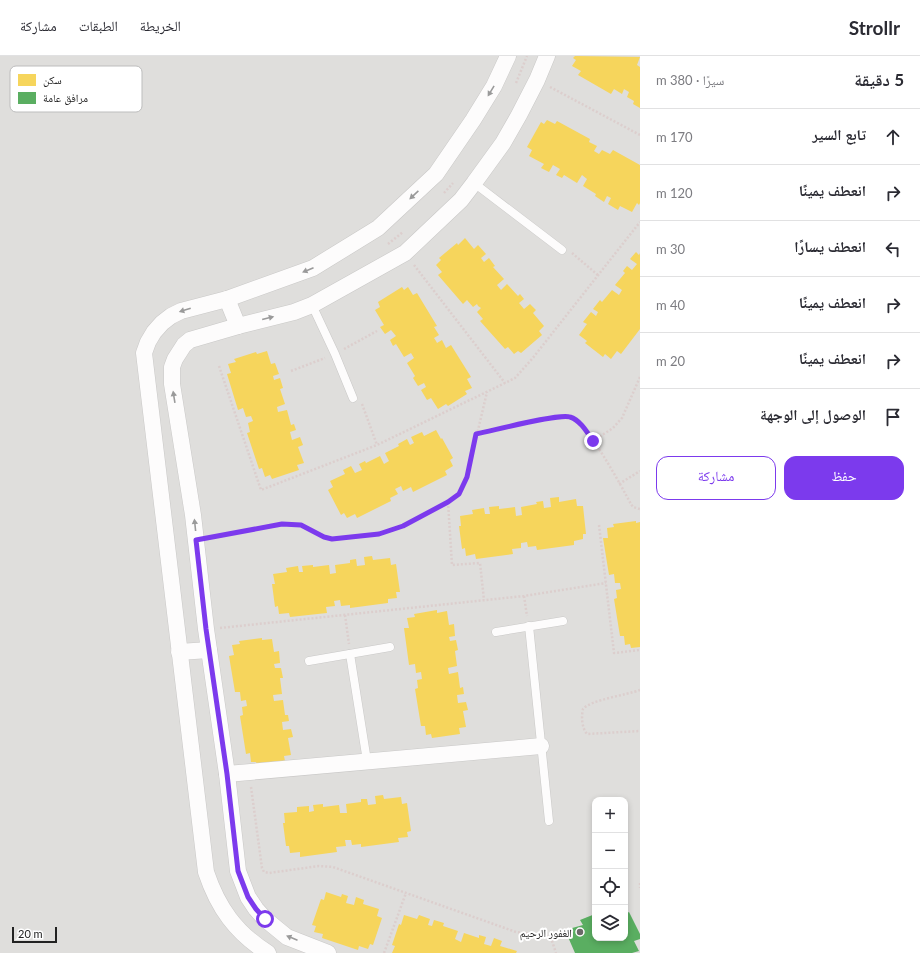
<!DOCTYPE html>
<html lang="ar">
<head>
<meta charset="utf-8">
<style>
	body { margin:0; font-family:Lato,"Noto Naskh Arabic",sans-serif; background:#f7f7f7; color:#2b2b33; direction:rtl }
	.controls { position:absolute; right:12px; bottom:12px; display:grid; overflow:hidden; border-radius:8px; box-shadow:0 2px 6px #0003 }
	.controls button { width:36px; height:36px; display:grid; place-items:center; padding:0; border:0; border-bottom:1px solid #e1e1e2; background:#fff; color:#2b2b33; font:20px sans-serif }
	.scale { position:absolute; left:12px; bottom:10px; width:45px; box-sizing:border-box; padding-left:4px; border:2px solid #222; border-top:0; font-size:11px; line-height:14px; white-space:nowrap; color:#222; -webkit-text-stroke:3px #fff; paint-order:stroke }
	.stop { position:absolute; width:12px; height:12px; margin:-9px; border:3px solid #7c3aed; border-radius:50%; background:#fff }
	.stop.end { background:#7c3aed; border-color:#fff; box-shadow:0 1px 4px #0008 }
	.list { margin:0; padding:0; list-style:none }
	h2 { display:flex; justify-content:space-between; align-items:center; height:52px; margin:0; padding:0 16px; font-size:17px }
	h2 small { font-size:13px; font-weight:400; color:#7c7c81 }
	.list li { display:grid; grid-template-columns:26px 1fr auto; gap:12px; align-items:center; box-sizing:border-box; height:56px; padding:0 16px; border-top:1px solid #e1e1e2 }
	.list b { display:block; font-size:15px; white-space:nowrap }
	.list em { font-size:13px; font-style:normal; color:#7c7c81 }
	.actions { display:flex; gap:8px; padding:12px 16px }
	.actions a { flex:1; padding:9px 0; border:1px solid #7c3aed; border-radius:12px; text-align:center; font-size:14px; color:#7c3aed }
	.actions .main { background:#7c3aed; color:#fff }
	.icon { flex:none; width:22px; height:22px; fill:none; stroke:currentColor; stroke-width:2; stroke-linecap:round; stroke-linejoin:round }
	.map { position:relative; flex:none; width:640px; height:897px; overflow:hidden; direction:ltr }
	header { display:flex; align-items:center; gap:24px; box-sizing:border-box; height:56px; padding:0 20px; background:#fff; border-bottom:1px solid #e1e1e2 }
	header strong { font-size:19px }
	nav { display:flex; gap:22px; margin-inline-start:auto; font-size:14px }
	main { display:flex }
	aside { flex:1; background:#fff }
	.map>svg:first-child { display:block }
</style>
</head>
<body>
<header>
<strong>Strollr</strong>
<nav><a>الخريطة</a><a>الطبقات</a><a>مشاركة</a></nav>
</header>
<main>
<aside>
<h2>5 دقيقة<small>سيرًا · 380 m</small></h2>
<ul class="list">
<li><svg class="icon" aria-label="ahead" viewBox="0 0 24 24"><path d="M12 20V5M6 11l6-6 6 6"/></svg><div><b>تابع السير</b></div><em>170 m</em></li>
<li><svg class="icon" aria-label="right" viewBox="0 0 24 24"><path d="M7 20v-9h11M14 6l5 5-5 5"/></svg><div><b>انعطف يمينًا</b></div><em>120 m</em></li>
<li><svg class="icon" aria-label="left" viewBox="0 0 24 24"><path d="M17 20v-9H6M10 6l-5 5 5 5"/></svg><div><b>انعطف يسارًا</b></div><em>30 m</em></li>
<li><svg class="icon" aria-label="right" viewBox="0 0 24 24"><path d="M7 20v-9h11M14 6l5 5-5 5"/></svg><div><b>انعطف يمينًا</b></div><em>40 m</em></li>
<li><svg class="icon" aria-label="right" viewBox="0 0 24 24"><path d="M7 20v-9h11M14 6l5 5-5 5"/></svg><div><b>انعطف يمينًا</b></div><em>20 m</em></li>
<li><svg class="icon" aria-label="arrive" viewBox="0 0 24 24"><path d="M6 21V4h12l-3 4 3 4H6"/></svg><div><b>الوصول إلى الوجهة</b></div></li>
</ul>
<div class="actions"><a class="main">حفظ</a><a>مشاركة</a></div>
</aside>
<div class="map">
<svg width="640" height="897" viewBox="0 0 640 897">
	<rect width="100%" height="100%" fill="#f0eeeb"/>
	<path fill="#dfdedc" fill-rule="evenodd" d="M0,0h640v897h-640zM595,744h30v138h-30z"/>
	<g fill="#f6d55c">
		<path d="M575,0l65,1 -3,8 3,2v41l-7,-4 1,-3 -7,-4 2,-5 -5,-3 -2,5 -8,-5 -3,5 -33,-19 3,-4 -9,-5 4,-6 -3,-2z"/>
		<path d="M547,64l8,4 2,-3 33,18 -1,3 8,4 -3,5 5,3 3,-4 8,4 3,-4 27,15v38l-1,2 -2,-2 -5,9 -12,-6 -2,4 -10,-6 3,-6 -4,-2 -3,6 -9,-6 1,-2 -13,-8 4,-7 -5,-4 -5,8 -13,-8 -2,3 -6,-3 4,-6 -7,-4 -4,7 -8,-4 3,-4 -15,-8 3,-6 -5,-3 14,-25 3,2z"/>
		<path d="M465,182l9,11 4,-4 8,9 -5,4 3,4 5,-4 6,8 -2,1 11,12 -7,6 4,5 6,-6 11,12 2,-2 4,5 -5,4 5,6 6,-5 6,6 -3,3 11,13 -5,5 3,4 -21,18 -3,-2 -4,3 -6,-7 -3,2 -25,-28 3,-2 -6,-7 4,-4 -3,-2 -1,-2 -4,3 -6,-7 -4,4 -25,-29 4,-3 -6,-7 5,-5 -2,-2 18,-15 1,2z"/>
		<path d="M636,196l3,3 1,-2v76l-19,25 -4,-3 -6,8 -6,-5 -2,3 -18,-14 2,-2 -8,-6 8,-11 -4,-2 8,-10 5,4 2,-4 -5,-3 7,-9 2,2 10,-12 7,5 3,-5 -7,-5 10,-12 -2,-2 4,-5 5,4 5,-6 -7,-5z"/>
		<path d="M402,231l2,3 4,-3 5,8 4,-2 20,33 -3,1 5,8 -5,3 2,3 1,2 5,-3 4,8 5,-3 20,32 -4,2 5,9 -7,3 2,3 -19,12 -2,-2 -8,5 -7,-11 -4,2 -6,-10 5,-3 -2,-4 -6,3 -5,-8 2,-2 -8,-13 7,-5 -3,-5 -7,4 -8,-13 -3,2 -3,-6 6,-4 -5,-6 -6,4 -5,-7 4,-2 -9,-15 5,-3 -2,-5z"/>
		<path d="M267,295l4,13 4,-1 4,11 -6,2 1,4 6,-2 3,10 -3,1 5,15 -8,3 1,5 9,-2 4,15 3,-1 2,6 -6,2 2,8 8,-3 3,8 -5,2 6,16 -7,2 2,5 -27,9 -2,-4 -5,2 -3,-9 -3,1 -12,-36 3,-1 -2,-9 5,-2 -2,-5 -5,1 -3,-9 -5,2 -11,-36 4,-1 -3,-9 8,-2 -2,-3 22,-7 1,2z"/>
		<path d="M436,374l5,9 1,-1 11,20 -3,2 3,6 -8,5 2,4 -34,17 -2,-5 -8,4 -2,-5 -6,3 3,5 -8,4 1,3 -34,17 -2,-4 -8,4 -3,-5 -3,2 -13,-25 5,-3 -3,-6 15,-7 -2,-4 8,-4 4,7 7,-3 -3,-6 6,-3 1,2 14,-7 4,8 5,-3 -4,-8 14,-7 -1,-2 9,-5 3,6 4,-2 -3,-6 11,-5 2,4z"/>
		<path d="M559,441v5l17,-3 1,7h6l3,28h-3v5l-9,2v4l-37,5 -1,-4 -8,1 -1,-5 -6,1v5l-9,1 1,5 -37,5 -1,-5 -9,2 -1,-8 -3,1 -3,-23h2l-1,-10 13,-2 -1,-4 12,-2 1,6h5l-1,-7 10,-1v3l16,-2 1,9 6,-1 -1,-8 16,-3 -1,-2 7,-1 1,7 7,-1 -1,-9z"/>
		<path d="M636,465v2l4,-1v125l-9,1 -1,-4 -5,1 -1,-9h-4l-6,-37 3,-1 -1,-8 5,-1 -1,-6h-5l-1,-9 -5,1 -6,-37h5l-1,-10 7,-1 -1,-3z"/>
		<path d="M372,500l1,4 17,-2 1,7 5,-1 4,28h-4l1,6 -9,1v4l-38,5v-3l-9,1 -1,-6 -6,1 1,5 -9,1 1,6 -37,4 -1,-4 -10,1 -1,-8 -3,1 -3,-23h3l-2,-10 14,-2 -1,-4 12,-2 1,6h4l-1,-6 11,-1v2l16,-2 1,9 6,-1 -1,-8 15,-2v-3l6,-1 1,7 8,-1 -1,-8z"/>
		<path d="M437,554v3l10,-2 2,14 5,-1 1,12 -6,1 1,4 6,-1 2,10 -3,1 2,15 -9,2 1,6 9,-2 2,16 3,-1 1,7 -7,1 1,8 8,-1 2,8 -5,1 3,16 -7,1 1,6 -28,4 -1,-4 -5,1 -1,-9h-4l-6,-37 3,-1 -1,-8 5,-1 -1,-7 -5,1 -1,-9 -6,1 -5,-37h5l-2,-10 8,-1 -1,-3z"/>
		<path d="M262,582v2l10,-1 2,13 5,-1 1,12 -6,1 1,4h6l2,10h-3l2,16 -9,1 1,6 9,-1 2,15h3l1,6 -7,1 1,8 8,-1 2,8 -5,1 3,17 -7,1 1,5 -28,4 -1,-3h-5l-1,-9 -4,1 -6,-38 3,-1 -1,-8 5,-1 -1,-6 -5,1 -1,-9h-5l-6,-36 5,-1 -2,-10 8,-1 -1,-3z"/>
		<path d="M383,739l1,4 17,-2 1,7 5,-1 4,28 -4,1 1,5 -10,1 1,4 -38,5v-3l-9,1 -1,-5h-6l1,6 -10,1 1,5 -37,5v-5l-10,1 -1,-7h-3l-3,-23h2l-1,-10 13,-1v-5l12,-1v6l5,-1 -1,-6 10,-1v3l16,-2 1,8h7l-1,-9 15,-2v-3h6l1,6 8,-1 -1,-8z"/>
		<path d="M326,836l15,5 1,-3 6,2 -2,7 8,2 2,-8 8,3 -1,4 16,5 -2,7 5,2 -9,27 -3,-1 -2,5 -9,-3 -1,4 -36,-12 1,-4 -9,-2 2,-6 -4,-1 9,-26 3,1z"/>
		<path d="M404,859l13,4 2,-4 11,4 -2,6 4,1 2,-6 10,3 -1,3 15,5 -3,8 6,3 3,-9 15,5v-3l7,2 -2,7 7,2 3,-8 8,3 -2,5 17,5 -1,2h-124l3,-7 -3,-1 7,-21 2,1z"/>
	</g>
	<path fill="#5aae61" d="M629,856l11,22v5l-6,2 5,10 -7,2h-57l-10,-23 18,-5 -3,-5 15,-6v24h30v-24z"/>
	<g fill="none" stroke-linecap="round" stroke-linejoin="round">
		<g stroke="#c9c8c7" stroke-width="9">
			<g id="lane">
				<path d="M474,127l88,67"/>
				<path d="M312,249l23,49 18,44"/>
				<path d="M529,570l20,195"/>
				<path d="M496,576l67,-11"/>
				<path d="M350,598l17,107"/>
				<path d="M309,605l81,-14"/>
			</g>
		</g>
		<g stroke="#c9c8c7" stroke-width="17">
			<g id="street">
				<path d="M227,243l11,27"/>
				<path d="M179,596l30,-2"/>
				<path d="M227,718l314,-28"/>
				<path d="M268,897c-32,-20 -50,-45 -62,-81l-62,-519 4,-11 6,-10 8,-9 9,-7 10,-5 46,-12 86,-31 65,-40 58,-54 37,-54 21,-34 14,-30"/>
				<path d="M328,897l-41,-16 -22,-18 -9,-10 -8,-12 -10,-26 -11,-97 -21,-145 -13,-114 -21,-131v-17l3,-8 9,-14 6,-5 48,-14 56,-14 18,-7 93,-52 56,-53 13,-17 29,-40 16,-28 18,-35 10,-24"/>
			</g>
		</g>
		<g stroke="#dccecd" stroke-width="2.5" stroke-dasharray="2 2" stroke-linecap="butt">
			<path d="M516,27l11,-27"/>
			<path d="M550,31l90,48"/>
			<path d="M444,137l9,-10"/>
			<path d="M388,188l15,-12"/>
			<path d="M572,197l27,23"/>
			<path d="M414,209l91,118"/>
			<path d="M344,293l33,-18"/>
			<path d="M219,310l42,124 116,-45 128,-62 10,-5 17,-19 108,-137"/>
			<path d="M291,315l34,-13"/>
			<path d="M362,348l15,41"/>
			<path d="M476,378c16,-3 83,-21 94,-17 18,6 51,69 61,87l2,3 7,2"/>
			<path d="M593,385l20,-13 9,-10 18,-41"/>
			<path d="M619,428l21,-13"/>
			<path d="M448,446l4,63 28,-2 4,37"/>
			<path d="M599,469l15,128 26,-3"/>
			<path d="M211,482l71,-14 19,1 23,12 8,2 47,-6 24,-7 45,-24 11,-8 8,-17 20,-85"/>
			<path d="M524,540l3,20"/>
			<path d="M345,559l4,29"/>
			<path d="M220,572l304,-32 82,-13"/>
			<path d="M640,634c-13,5 -50,10 -57,19 -2,8 -1,19 4,25l53,-3"/>
			<path d="M251,731l11,81 2,4 5,1 50,-7 14,1 183,65 31,4 5,5 4,12"/>
			<path d="M640,827v5"/>
			<path d="M384,897l22,-60"/>
		</g>
		<use href="#lane" stroke="#fdfcfc" stroke-width="8"/>
		<use href="#street" stroke="#fdfcfc" stroke-width="16"/>
	</g>
	<defs><path id="oneway-solid" d="M-6-.8H1V-3.2L6.5 0L1 3.2V.8H-6Z"/></defs>
	<g fill="#9a9a9a">
		<use href="#oneway-solid" transform="translate(491 35) rotate(121)"/>
		<use href="#oneway-solid" transform="translate(414 139) rotate(137)"/>
		<use href="#oneway-solid" transform="translate(308 214) rotate(157)"/>
		<use href="#oneway-solid" transform="translate(185 254) rotate(163)"/>
		<use href="#oneway-solid" transform="translate(268 262) rotate(-14)"/>
		<use href="#oneway-solid" transform="translate(174 341) rotate(-99)"/>
		<use href="#oneway-solid" transform="translate(195 469) rotate(-96)"/>
		<use href="#oneway-solid" transform="translate(292 882) rotate(-157)"/>
	</g>
	<g fill="none" stroke-linecap="round" stroke-linejoin="round">
		<path stroke="#7c3aed" stroke-width="5" d="M265,863l-9,-10 -8,-12 -10,-26 -11,-97 -21,-145 -10,-89 86,-16 19,1 23,12 8,2 47,-5 24,-8 45,-24 11,-8 8,-17 9,-43c16,-3 83,-21 94,-17 10,3 17,15 23,24"/>
	</g>
	<circle fill="#6a6968" stroke="#fff" stroke-width="1.5" cx="580" cy="876" r="4"/>
	<g text-anchor="middle" dominant-baseline="central" stroke-width="4" stroke-linejoin="round" paint-order="stroke">
		<g font-size="11" fill="#222" stroke="#fff" text-anchor="end">
			<text x="572" y="876">الغفور الرحيم</text>
		</g>
	</g>
	<rect x="10" y="10" width="132" height="46" rx="6" fill="#fff" stroke="#bdbdbd" stroke-width="1"/>
	<rect x="18" y="18" width="18" height="12" fill="#f6d55c"/>
	<rect x="18" y="36" width="18" height="12" fill="#5aae61"/>
	<g font-size="11" fill="#222">
		<text x="43" y="28">سكن</text>
		<text x="43" y="46">مرافق عامة</text>
	</g>
</svg>
<div class="controls">
<button>+</button>
<button>−</button>
<button><svg class="icon" aria-label="locate" viewBox="0 0 24 24"><circle cx="12" cy="12" r="6"/><path d="M12 2v4M12 18v4M2 12h4M18 12h4"/></svg></button>
<button><svg class="icon" aria-label="layers" viewBox="0 0 24 24"><path d="M12 4l9 5-9 5-9-5zM3 14l9 5 9-5"/></svg></button>
</div>
<div class="scale">20 m</div>
<div class="stop" style="left:265px;top:863px"></div>
<div class="stop end" style="left:593px;top:385px"></div>
</div>
</main>
</body>
</html>
